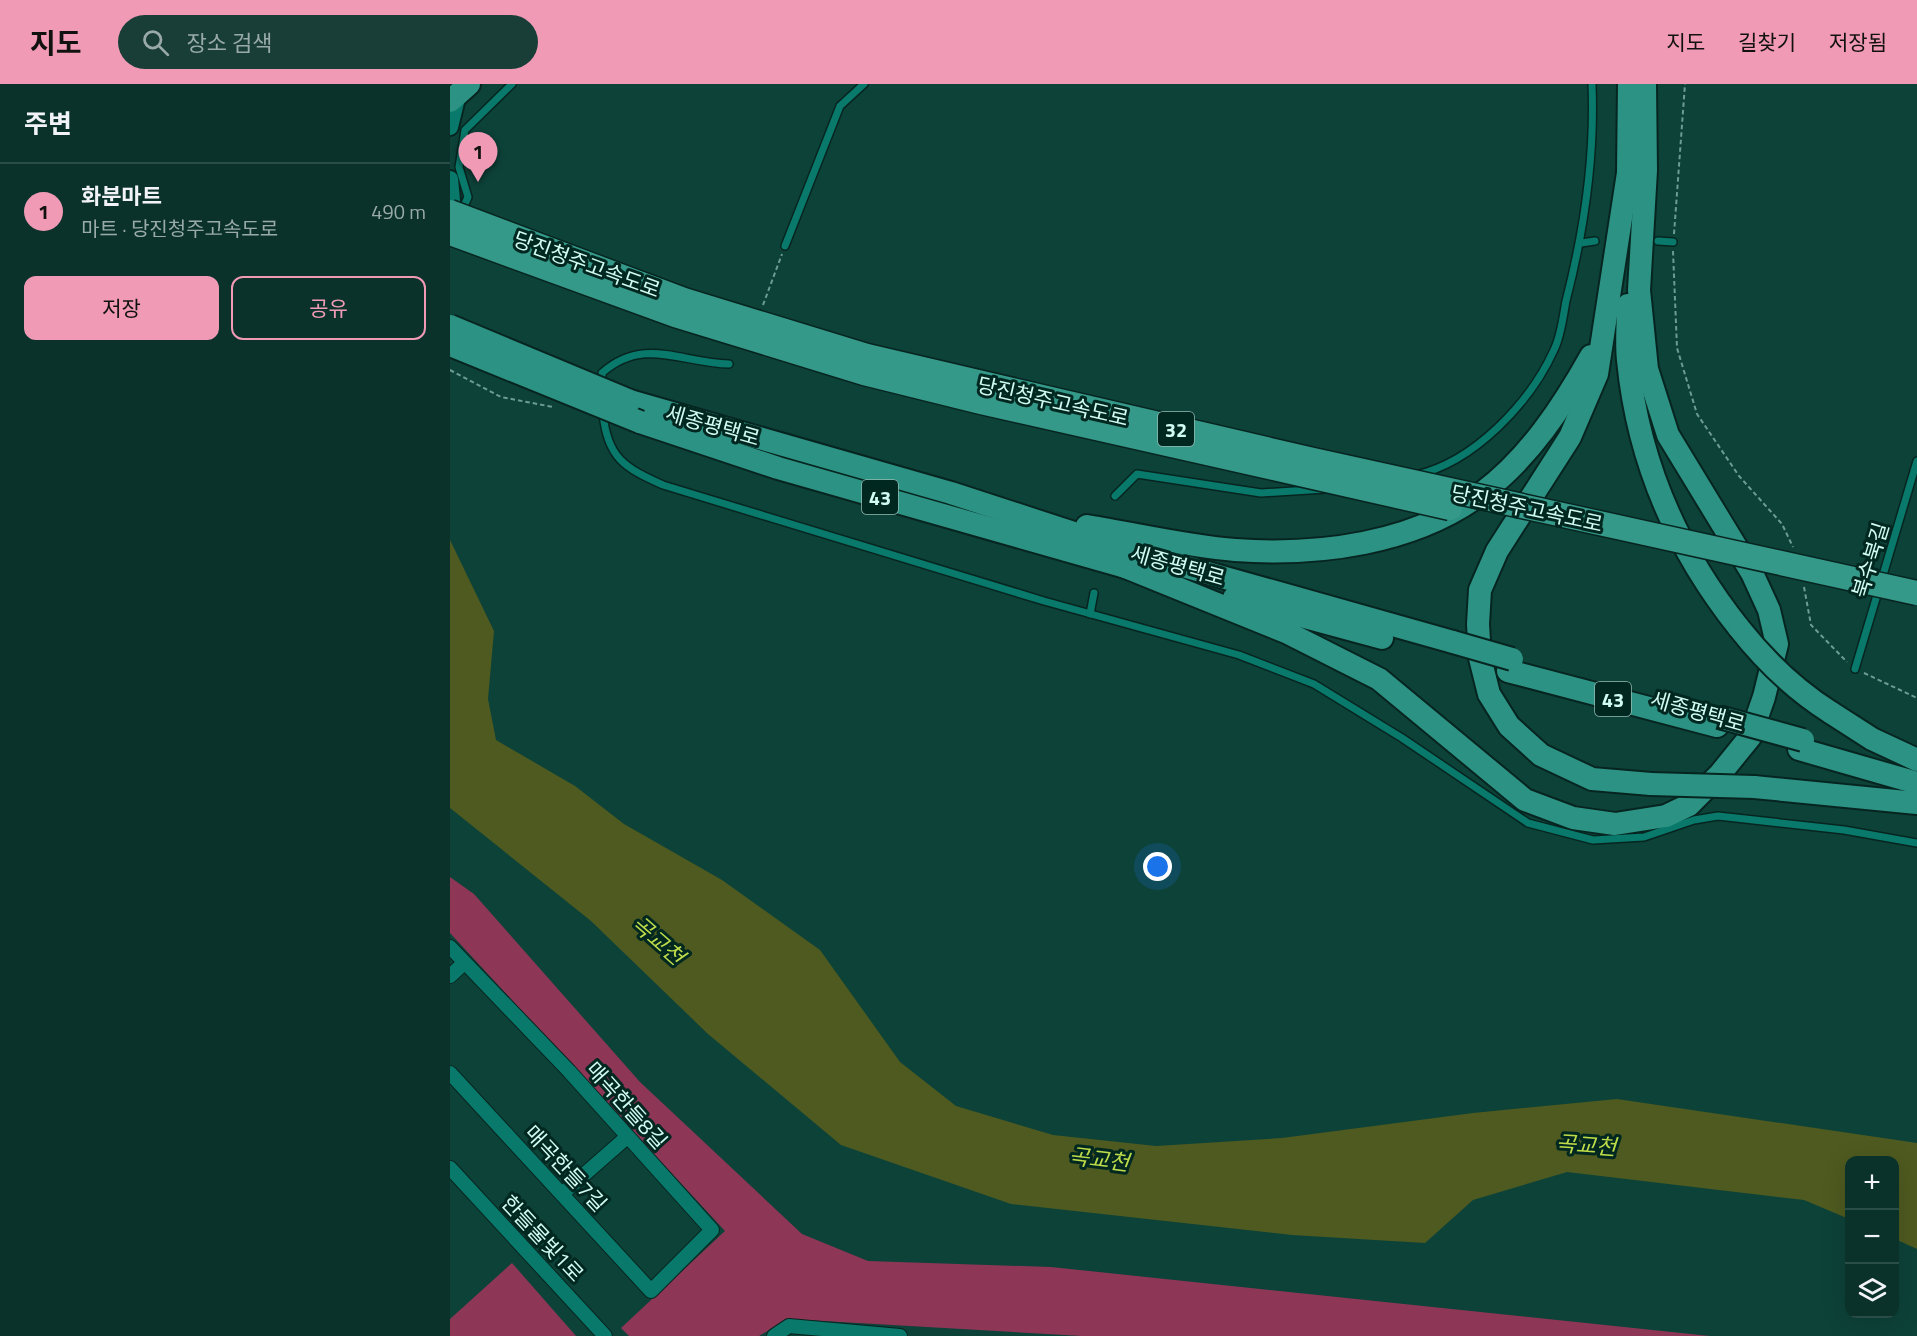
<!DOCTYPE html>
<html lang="ko">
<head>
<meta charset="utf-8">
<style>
	body { margin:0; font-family:"Titillium Web","Noto Sans KR",sans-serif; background:#183e37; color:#f1f3f6 }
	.controls { position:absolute; right:18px; bottom:18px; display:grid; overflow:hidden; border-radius:12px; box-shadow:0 6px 24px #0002 }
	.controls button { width:54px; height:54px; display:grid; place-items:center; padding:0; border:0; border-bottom:2px solid #2a4d47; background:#0a322b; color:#f1f3f6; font:30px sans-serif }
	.you { position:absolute; left:708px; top:783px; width:21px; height:21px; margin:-15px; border:4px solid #fff; border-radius:50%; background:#1a73e8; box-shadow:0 0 0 9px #1a73e833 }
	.badge { display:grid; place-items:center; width:39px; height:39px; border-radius:50%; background:#f09ab5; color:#111; font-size:20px; font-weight:700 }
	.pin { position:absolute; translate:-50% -50px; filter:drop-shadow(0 2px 3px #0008) }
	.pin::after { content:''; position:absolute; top:32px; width:21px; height:18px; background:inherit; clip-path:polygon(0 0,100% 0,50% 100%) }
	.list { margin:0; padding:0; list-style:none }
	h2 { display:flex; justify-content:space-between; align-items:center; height:78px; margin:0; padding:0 24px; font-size:26px }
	h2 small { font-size:20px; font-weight:400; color:#99aaa9 }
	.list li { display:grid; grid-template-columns:39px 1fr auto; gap:18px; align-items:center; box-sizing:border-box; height:96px; padding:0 24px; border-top:2px solid #2a4d47 }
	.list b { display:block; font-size:22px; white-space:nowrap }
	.list p { margin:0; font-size:20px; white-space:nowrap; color:#99aaa9 }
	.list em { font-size:20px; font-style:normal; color:#99aaa9 }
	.actions { display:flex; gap:12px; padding:18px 24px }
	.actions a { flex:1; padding:14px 0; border:2px solid #f09ab5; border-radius:12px; text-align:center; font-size:21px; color:#f09ab5 }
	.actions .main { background:#f09ab5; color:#111 }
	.icon { flex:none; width:33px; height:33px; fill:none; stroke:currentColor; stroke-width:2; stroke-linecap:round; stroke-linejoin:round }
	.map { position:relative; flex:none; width:1467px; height:1252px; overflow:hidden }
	header { display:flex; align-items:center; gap:36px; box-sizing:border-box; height:84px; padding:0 30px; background:#f09ab5; color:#111 }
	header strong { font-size:28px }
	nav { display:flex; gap:33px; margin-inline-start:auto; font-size:21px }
	.search { width:420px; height:54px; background:#183e37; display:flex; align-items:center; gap:15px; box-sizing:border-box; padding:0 21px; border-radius:33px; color:#99aaa9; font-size:22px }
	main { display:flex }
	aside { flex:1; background:#0a322b }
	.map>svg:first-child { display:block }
</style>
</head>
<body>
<header>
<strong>지도</strong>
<div class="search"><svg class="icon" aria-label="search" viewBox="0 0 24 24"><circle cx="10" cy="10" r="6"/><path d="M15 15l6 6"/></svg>장소 검색</div>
<nav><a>지도</a><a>길찾기</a><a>저장됨</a></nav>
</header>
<main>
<aside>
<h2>주변<small></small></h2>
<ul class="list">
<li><span class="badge">1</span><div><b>화분마트</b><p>마트 · 당진청주고속도로</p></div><em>490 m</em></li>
</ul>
<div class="actions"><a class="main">저장</a><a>공유</a></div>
</aside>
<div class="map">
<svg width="1467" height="1252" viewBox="0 0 1467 1252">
	<rect width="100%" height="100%" fill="#0d4239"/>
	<g fill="#8d3656">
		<path d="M0,793l24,17 166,188 162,152 66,27 183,6 659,69h-628l-294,-17 -29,17h-130l-8,-8 104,-97 -275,-298z"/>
		<path d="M62,1179l64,73h-126v-17z"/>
	</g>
	<path fill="#4e5a1f" d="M0,456l44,91 -6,68 8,41 79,46 49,38 98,56 98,70 80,112 56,44 97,29 103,11 126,-8 191,-25 144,-14 300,44v106l-22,-10 -1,-79h-44l-1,59 -45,-19 -237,-28 -94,28 -48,43 -133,-8 -281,-31 -170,-59 -133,-111 -117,-113 -141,-113z"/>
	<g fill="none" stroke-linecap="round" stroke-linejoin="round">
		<g stroke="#072520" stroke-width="10">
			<g id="service">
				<path d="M12,127l6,-14 -9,-30 6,-37 47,-46"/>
				<path d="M1208,157l15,1"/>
				<path d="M1131,159l14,-2"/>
				<path d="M335,162l55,-140 24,-22"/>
				<path d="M152,302v-13c42,-37 79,-10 127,-9"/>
				<path d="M153,329c4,45 22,55 60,72l381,116 195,54 75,29 88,54 126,85 65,17 51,-3 50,-17 24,-4 126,14 73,13"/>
				<path d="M966,391c58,-13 114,-72 138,-125 7,-14 9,-33 12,-49 18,-70 29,-144 26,-217"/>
				<path d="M665,412l22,-22 124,19 64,-4"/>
				<path d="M640,530l4,-21"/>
				<path d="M1405,585l62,-208"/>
			</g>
		</g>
		<g stroke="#072520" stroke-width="16">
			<g id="minor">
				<path d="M0,863l119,124 143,159 -61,61 -201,-218"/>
				<path d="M0,892l14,-13"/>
				<path d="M0,1084l155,168"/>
				<path d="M112,1110l65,-57"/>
				<path d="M324,1252l15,-10 111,10"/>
			</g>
		</g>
		<g stroke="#072520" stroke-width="20">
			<g id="tertiary">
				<path d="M0,43l8,-33"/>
				<path d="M0,95l4,43"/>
			</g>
		</g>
		<g stroke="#072520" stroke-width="26">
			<g id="trunk">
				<path d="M1179,0l-1,89 -31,201 -27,63 -73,114 -17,39 -2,34 2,34 9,36 20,32 32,29 51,24 59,5"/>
				<path d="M0,17l19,-17"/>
				<path d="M1178,221c0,18 -2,38 0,55 10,102 48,189 111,268"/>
				<path d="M180,317l321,92 175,57 327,92"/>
				<path d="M190,338l138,46 358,102"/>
				<path d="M637,442c49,8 99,20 148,24 83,6 179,-6 247,-57 47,-35 81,-87 109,-137"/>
				<path d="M673,482l163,66 93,47 146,121 48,18 42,6 51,-8 23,-11 31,-31 30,-37 14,-40 13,-53 -8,-34 -17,-37 -84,-138 -21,-66 -8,-79 7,-120 -1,-86"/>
				<path d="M784,514l148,40"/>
				<path d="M1058,587l209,55"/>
				<path d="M1380,628l42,27 45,21"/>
				<path d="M1349,665l118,34"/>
				<path d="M1304,703l163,16"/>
			</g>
		</g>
		<g stroke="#6c9c93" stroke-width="2" stroke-dasharray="4.5 3" stroke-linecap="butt">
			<path d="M1224,150l11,-150"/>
			<path d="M1223,167l4,97 20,66 42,62 43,48 11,23"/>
			<path d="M313,221l19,-51"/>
			<path d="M0,286l51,27 52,10"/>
			<path d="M1354,503l7,38 36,37"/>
			<path d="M1414,589l53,25"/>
		</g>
		<use href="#service" stroke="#08796a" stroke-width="7"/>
		<use href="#minor" stroke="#08796a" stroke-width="14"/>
		<use href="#tertiary" stroke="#08796a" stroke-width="16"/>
		<use href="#trunk" stroke="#2c9283" stroke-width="22"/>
		<g stroke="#072520" stroke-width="26" stroke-linecap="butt">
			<g id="trunk-bridge">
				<path d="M0,242l180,75"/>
				<path d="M0,261l190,77"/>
				<path d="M1289,544c26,33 55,61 91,84"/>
				<path d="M1003,558l59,17"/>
				<path d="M1269,633l84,23"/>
				<path d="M1201,700l103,3"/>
			</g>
		</g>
		<g stroke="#072520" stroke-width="27" stroke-linecap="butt">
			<g id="motorway-bridge">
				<path d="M0,128l234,88 183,56 446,104 604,133"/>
				<path d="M0,149l225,82 189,58 117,29 469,106"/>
			</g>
		</g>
		<use href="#trunk-bridge" stroke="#2c9283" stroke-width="22"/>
		<use href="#motorway-bridge" stroke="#359989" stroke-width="24"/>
	</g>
	<g text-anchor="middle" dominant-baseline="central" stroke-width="6" stroke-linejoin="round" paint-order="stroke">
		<g fill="#002720" stroke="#92bcb3" stroke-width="1.5">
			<rect x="708" y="328" width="36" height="34" rx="4.5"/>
			<rect x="412" y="396" width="36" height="34" rx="4.5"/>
			<rect x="1145" y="598" width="36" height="34" rx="4.5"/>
		</g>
		<g font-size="20" font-weight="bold" fill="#d1fcf2">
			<text x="726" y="345">32</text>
			<text x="430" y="413">43</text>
			<text x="1163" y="615">43</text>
		</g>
		<g font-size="21" fill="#d1fcf2" stroke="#002720">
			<text transform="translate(137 180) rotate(20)">당진청주고속도로</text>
			<text transform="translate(603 317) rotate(13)">당진청주고속도로</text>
			<text transform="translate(263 341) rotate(16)">세종평택로</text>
			<text transform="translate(1077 424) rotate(12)">당진청주고속도로</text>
			<text transform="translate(1420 476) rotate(-73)">북수북길</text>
			<text transform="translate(728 481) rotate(16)">세종평택로</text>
			<text transform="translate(1248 627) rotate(16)">세종평택로</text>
			<text transform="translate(177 1021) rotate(48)">매곡한들8길</text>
			<text transform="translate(116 1084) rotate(47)">매곡한들7길</text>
			<text transform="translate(93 1154) rotate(47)">한들물빛1로</text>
		</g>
		<g font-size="22" font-style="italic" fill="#bedb49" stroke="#002720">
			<text transform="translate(208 856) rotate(41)">곡교천</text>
			<text transform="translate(1136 1061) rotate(4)">곡교천</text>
			<text transform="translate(649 1075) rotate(7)">곡교천</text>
		</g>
	</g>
</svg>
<div class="controls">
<button>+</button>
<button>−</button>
<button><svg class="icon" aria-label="layers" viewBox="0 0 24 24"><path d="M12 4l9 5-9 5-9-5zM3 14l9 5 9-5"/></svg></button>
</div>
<div class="you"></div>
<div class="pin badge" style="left:28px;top:98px">1</div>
</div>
</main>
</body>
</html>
